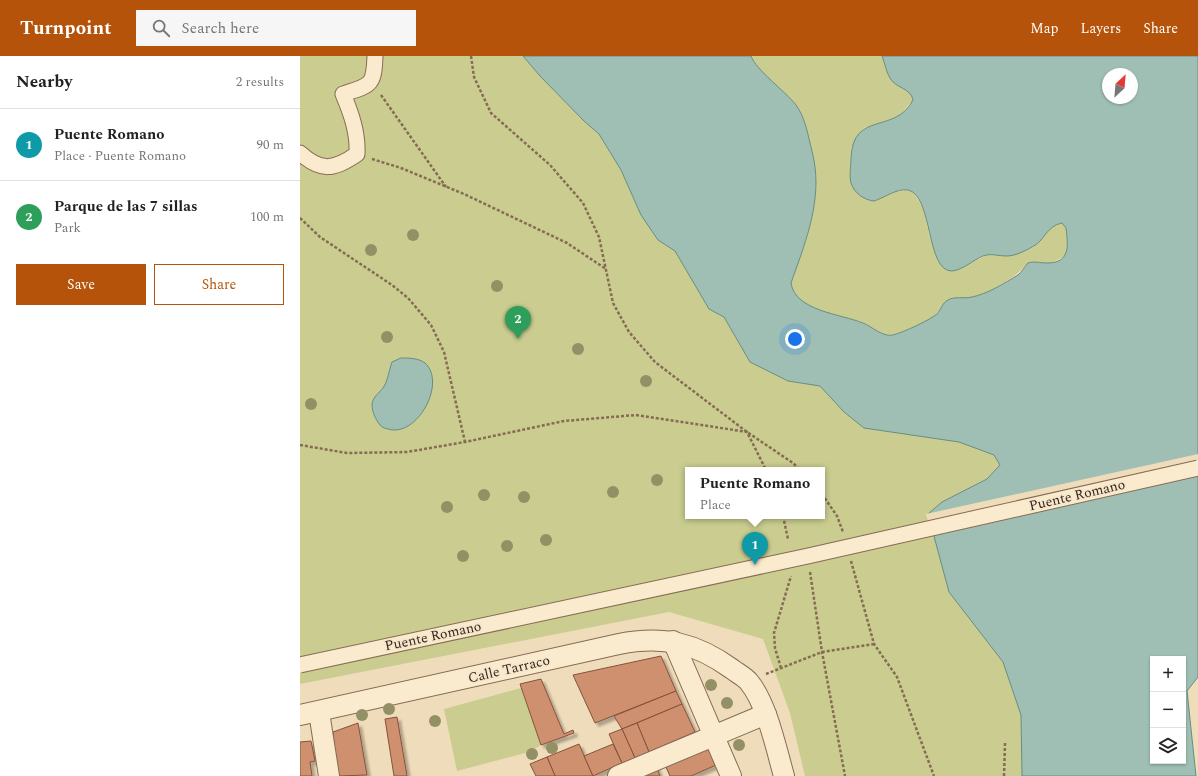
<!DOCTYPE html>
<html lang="en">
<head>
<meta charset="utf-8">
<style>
	body { margin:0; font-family:Spectral,serif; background:#f6f6f6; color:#222 }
	.controls { position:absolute; right:12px; bottom:12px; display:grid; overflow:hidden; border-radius:0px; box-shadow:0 1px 3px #0004 }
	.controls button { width:36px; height:36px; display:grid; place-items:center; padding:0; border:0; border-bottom:1px solid #e0e0e0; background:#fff; color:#222; font:20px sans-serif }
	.compass { position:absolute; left:802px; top:12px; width:36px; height:36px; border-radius:50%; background:#fff; box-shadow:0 1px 3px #0004; rotate:26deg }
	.you { position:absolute; left:495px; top:283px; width:14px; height:14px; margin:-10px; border:3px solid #fff; border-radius:50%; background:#1a73e8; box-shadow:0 0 0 6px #1a73e833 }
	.badge { display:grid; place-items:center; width:26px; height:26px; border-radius:50%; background:#b45309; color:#fff; font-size:13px; font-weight:700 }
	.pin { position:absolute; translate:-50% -33px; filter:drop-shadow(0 1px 2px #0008) }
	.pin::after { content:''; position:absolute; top:21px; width:14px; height:12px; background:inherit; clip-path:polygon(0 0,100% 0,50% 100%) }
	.popup { position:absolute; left:385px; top:411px; width:140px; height:52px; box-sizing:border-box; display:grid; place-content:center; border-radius:0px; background:#fff; filter:drop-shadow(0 1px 3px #0005); font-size:13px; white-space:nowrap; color:#767676 }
	.popup b { font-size:15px; color:#222 }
	.popup::after { content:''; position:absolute; left:50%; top:100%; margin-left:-8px; border:8px solid transparent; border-top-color:#fff }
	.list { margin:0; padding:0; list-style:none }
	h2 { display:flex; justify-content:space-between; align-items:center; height:52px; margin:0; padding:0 16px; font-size:17px }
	h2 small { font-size:13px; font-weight:400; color:#767676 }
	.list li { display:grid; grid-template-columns:26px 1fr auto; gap:12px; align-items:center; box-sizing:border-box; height:72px; padding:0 16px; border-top:1px solid #e0e0e0 }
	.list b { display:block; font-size:15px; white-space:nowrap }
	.list p { margin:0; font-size:13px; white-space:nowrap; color:#767676 }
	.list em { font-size:13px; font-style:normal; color:#767676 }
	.actions { display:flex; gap:8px; padding:12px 16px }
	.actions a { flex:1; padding:9px 0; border:1px solid #b45309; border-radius:0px; text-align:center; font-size:14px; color:#b45309 }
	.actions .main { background:#b45309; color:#fff }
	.icon { flex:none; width:22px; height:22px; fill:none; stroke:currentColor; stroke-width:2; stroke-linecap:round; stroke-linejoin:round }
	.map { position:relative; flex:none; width:898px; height:720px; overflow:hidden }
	header { display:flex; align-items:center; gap:24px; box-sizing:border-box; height:56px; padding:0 20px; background:#b45309; color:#fff }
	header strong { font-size:19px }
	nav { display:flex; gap:22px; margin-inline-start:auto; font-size:14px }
	.search { width:280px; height:36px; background:#f6f6f6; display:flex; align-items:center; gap:10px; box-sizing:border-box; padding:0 14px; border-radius:0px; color:#767676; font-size:15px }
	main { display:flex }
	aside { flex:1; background:#fff }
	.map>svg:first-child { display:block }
</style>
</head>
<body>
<header>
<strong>Turnpoint</strong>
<div class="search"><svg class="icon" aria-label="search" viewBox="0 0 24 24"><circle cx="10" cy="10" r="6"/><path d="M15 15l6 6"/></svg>Search here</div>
<nav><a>Map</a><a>Layers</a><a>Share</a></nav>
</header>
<main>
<aside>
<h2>Nearby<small>2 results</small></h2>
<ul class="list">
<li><span class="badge" style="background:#0f9aa8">1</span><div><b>Puente Romano</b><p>Place · Puente Romano</p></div><em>90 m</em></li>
<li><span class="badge" style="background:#2e9e5b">2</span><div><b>Parque de las 7 sillas</b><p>Park</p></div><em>100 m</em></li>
</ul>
<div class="actions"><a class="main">Save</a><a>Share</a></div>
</aside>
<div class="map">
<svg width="898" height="720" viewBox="0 0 898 720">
	<defs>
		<filter id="shadow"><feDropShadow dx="3.5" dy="3.5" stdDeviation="1" flood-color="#0004"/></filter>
	</defs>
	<rect width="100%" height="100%" fill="#efdcbb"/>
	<g fill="#cacd8f" fill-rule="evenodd">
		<path d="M0,0h223l17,20 44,45 15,13 22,36 20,45 17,25 17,11 34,58 15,8 26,45 38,19 32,5 24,26 20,16 95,14 35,13 6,10 -13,14 -45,23 7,90 54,70 18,53 1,61h-217l-15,-63 -27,-74 -94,-27 -369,72zM388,414h134v46h-134z"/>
		<path d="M451,0h131c3,7 4,16 8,22 5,10 21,10 23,22l-14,16 -35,12 -13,20 -1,32 3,7 16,13 5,1 21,-9 11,-2 7,2 10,16 7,30 22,33 36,-16h24l22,-8 15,-19 13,-5 5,5 1,17 -3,11 -14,7 -26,2c-7,12 -41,31 -56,33 -6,1 -12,0 -18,1 -7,4 -9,10 -15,15 -10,9 -28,16 -41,20 -13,4 -22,-8 -33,-12 -23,-7 -67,-12 -71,-39 13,-37 29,-76 24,-116 -1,-8 -3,-16 -5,-24 -3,-13 -6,-27 -14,-38 -11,-14 -40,-35 -45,-49z"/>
		<path d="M221,632l20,57 -12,7 -72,19 -13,-62z"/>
	</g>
	<g fill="#9fbfb4" stroke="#678d81" fill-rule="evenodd">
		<path d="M223,0h228c5,14 34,35 45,49 8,11 11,25 14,38 2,8 4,16 5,24 5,40 -11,79 -24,116 4,28 50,31 72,40 10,4 19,14 30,12 11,-3 35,-14 44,-21 4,-4 5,-11 11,-14 6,-4 16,-1 24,-3 15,-3 33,-14 46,-22 4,-3 6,-8 10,-12 6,-2 12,0 19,0 24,0 21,-18 19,-35l-4,-5c-16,3 -17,18 -30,24 -7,4 -17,9 -25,9 -9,0 -16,-3 -24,0 -10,4 -20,14 -31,15 -26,1 -19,-76 -44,-81 -11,-2 -24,8 -34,11 -10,-1 -20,-8 -23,-18 -2,-8 0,-17 0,-25 2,-48 44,-23 62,-58 -2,-12 -18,-12 -23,-22 -4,-6 -5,-15 -8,-22h316v621l-11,14 9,85h-174l-1,-61 -18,-53 -54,-70 -21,-78 14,-12 45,-23 13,-14 -6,-10 -35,-13 -95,-14 -20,-16 -24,-26 -32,-5 -38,-19 -26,-45 -15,-8 -34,-58 -17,-11 -17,-25 -20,-45 -22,-36 -15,-13 -44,-45zM808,18h24v24h-24zM853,603h30v102h-30z"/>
		<path d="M101,302c9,0 17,0 24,5 22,20 -8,75 -37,66 -4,-1 -5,-1 -8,-4 -4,-5 -8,-13 -8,-20 0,-7 7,-12 11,-17 5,-7 6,-18 9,-26z"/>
	</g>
	<path fill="#efdcbb" d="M898,398v21l-266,61 -6,-22z"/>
	<g fill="#cf906f" stroke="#86523a" filter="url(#shadow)">
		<path d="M361,600l15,35 -81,32 -22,-48z"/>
		<path d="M241,623l23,55 9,-4 1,3 -33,12 -21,-61z"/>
		<path d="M376,635l6,13 -60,25 -8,-13z"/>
		<path d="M382,648l13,28 -46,20 -12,-29z"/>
		<path d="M97,661l10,59h-13l-9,-57z"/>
		<path d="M58,667l9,52 -30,1 -4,-44z"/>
		<path d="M337,667l12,29 -14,6 -13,-29z"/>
		<path d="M322,673l13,29 -13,5 -13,-29z"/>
		<path d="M404,684l12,25 -25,11h-21l-8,-18z"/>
		<path d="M11,685l4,20 -5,1 2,14h-12v-34z"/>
		<path d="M279,688l14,32h-38l-8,-19z"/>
		<path d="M313,688l9,19 -29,13 -9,-20z"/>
		<path d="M247,701l8,19h-19l-6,-12z"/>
		<path d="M354,705l6,15h-14l-4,-8z"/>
	</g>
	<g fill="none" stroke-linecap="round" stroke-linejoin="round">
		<g stroke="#866b55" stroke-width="17">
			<path id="pedestrian" d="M0,97c21,19 34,17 57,1 1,-22 -6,-41 -14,-60 28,-9 31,-8 32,-38"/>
		</g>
		<g stroke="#866b55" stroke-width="22">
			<g id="minor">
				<path d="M373,585l58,135"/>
				<path d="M19,656l10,64"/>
				<path d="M0,659l319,-71c44,-9 77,-1 113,25 5,4 13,8 17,13 18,22 27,66 35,94"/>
				<path d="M318,720l148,-62"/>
			</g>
		</g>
		<g stroke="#866b55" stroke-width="2.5" stroke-dasharray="3 2" stroke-linecap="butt">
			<path d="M171,0l3,21 17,36 59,52 33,38 16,34 14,66 16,29 26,30 92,70 46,31 7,7"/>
			<path d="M81,39l65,92"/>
			<path d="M72,103l29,9 63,26 103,49 39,26"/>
			<path d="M0,162l20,19 72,48 16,13 23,27 13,27 21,90"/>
			<path d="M0,389l47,8 60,-1 58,-10 99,-21 72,-6 111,17 19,38"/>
			<path d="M522,438l15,22 6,16"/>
			<path d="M483,460l5,23"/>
			<path d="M551,505l23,83 23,33 37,99"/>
			<path d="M510,516l12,80 23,124"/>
			<path d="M481,612l-6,-20 -1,-15 17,-57"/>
			<path d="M466,618l56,-22 52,-8"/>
			<path d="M704,720l1,-33"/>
		</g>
		<use href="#pedestrian" stroke="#faeace" stroke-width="15"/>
		<use href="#minor" stroke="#faeace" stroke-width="20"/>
		<g stroke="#866b55" stroke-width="17" stroke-linecap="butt">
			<path id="pedestrian-bridge" d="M0,609l508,-109 390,-88"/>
		</g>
		<use href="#pedestrian-bridge" stroke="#faeace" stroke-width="15"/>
	</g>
	<g fill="#949066">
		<circle cx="113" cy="179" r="6"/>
		<circle cx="71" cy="194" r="6"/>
		<circle cx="197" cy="230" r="6"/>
		<circle cx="87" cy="281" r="6"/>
		<circle cx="278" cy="293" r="6"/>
		<circle cx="346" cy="325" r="6"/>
		<circle cx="11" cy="348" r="6"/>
		<circle cx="357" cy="424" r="6"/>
		<circle cx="313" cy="436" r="6"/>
		<circle cx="184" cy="439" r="6"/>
		<circle cx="224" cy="441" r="6"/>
		<circle cx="147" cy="451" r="6"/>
		<circle cx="246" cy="484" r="6"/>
		<circle cx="207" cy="490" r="6"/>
		<circle cx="163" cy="500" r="6"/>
		<circle cx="411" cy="629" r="6"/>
		<circle cx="427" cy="647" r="6"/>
		<circle cx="89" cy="653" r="6"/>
		<circle cx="62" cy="659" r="6"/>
		<circle cx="135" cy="665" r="6"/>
		<circle cx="439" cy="689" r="6"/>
		<circle cx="252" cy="692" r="6"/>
		<circle cx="232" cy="698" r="6"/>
	</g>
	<g text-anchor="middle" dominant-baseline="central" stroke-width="3.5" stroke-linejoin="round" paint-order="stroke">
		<g font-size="14" fill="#35251a" stroke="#f6e6cb">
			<text transform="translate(777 439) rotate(-13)">Puente Romano</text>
			<text transform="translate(133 580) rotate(-12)">Puente Romano</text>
			<text transform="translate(209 613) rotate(-13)">Calle Tarraco</text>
		</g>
	</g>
</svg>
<div class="controls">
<button>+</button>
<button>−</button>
<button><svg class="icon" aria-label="layers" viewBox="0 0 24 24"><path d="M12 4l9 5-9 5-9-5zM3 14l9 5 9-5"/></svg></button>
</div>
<svg class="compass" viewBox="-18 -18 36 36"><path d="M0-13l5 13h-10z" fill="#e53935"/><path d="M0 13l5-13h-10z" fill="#767676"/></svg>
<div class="you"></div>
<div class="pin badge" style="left:455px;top:509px;background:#0f9aa8">1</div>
<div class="popup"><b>Puente Romano</b>Place</div>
<div class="pin badge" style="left:218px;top:283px;background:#2e9e5b">2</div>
</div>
</main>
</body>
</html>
